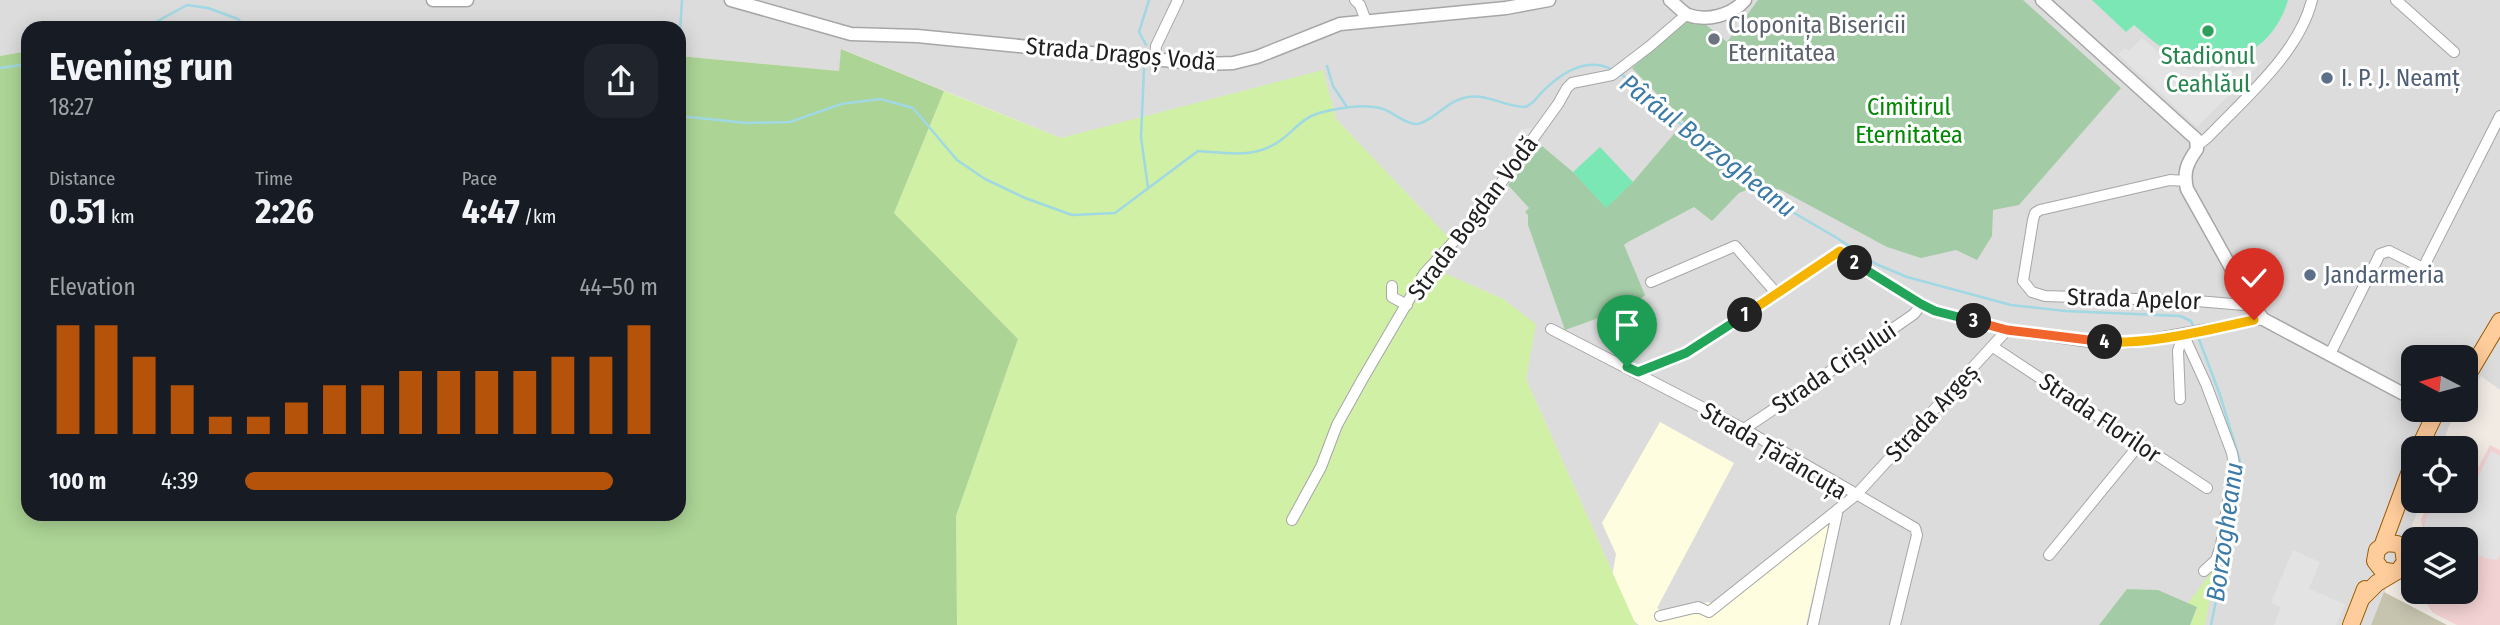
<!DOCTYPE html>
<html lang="en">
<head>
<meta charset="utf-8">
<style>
  body { margin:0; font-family:"Fira Sans Condensed",sans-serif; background:#20242c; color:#f1f3f6; height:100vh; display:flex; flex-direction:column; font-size:26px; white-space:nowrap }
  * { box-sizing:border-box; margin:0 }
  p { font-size:23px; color:#9ea1a6 }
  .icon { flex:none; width:38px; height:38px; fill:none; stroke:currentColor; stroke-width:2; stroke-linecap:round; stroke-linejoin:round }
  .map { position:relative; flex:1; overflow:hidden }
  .panel { position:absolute; left:21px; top:21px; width:665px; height:500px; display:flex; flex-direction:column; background:#171b24; border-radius:21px; box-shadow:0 4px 18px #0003 }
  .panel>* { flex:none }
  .needle { width:46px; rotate:276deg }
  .buttons { position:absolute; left:2401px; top:345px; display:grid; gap:14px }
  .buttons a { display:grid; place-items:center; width:77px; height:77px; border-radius:14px; background:#171b24; box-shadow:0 4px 18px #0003; font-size:35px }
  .pin { position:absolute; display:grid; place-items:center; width:60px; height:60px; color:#fff; margin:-72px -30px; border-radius:50% 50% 50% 0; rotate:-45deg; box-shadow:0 0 7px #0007 }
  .pin .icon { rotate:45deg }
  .km { position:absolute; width:35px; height:35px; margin:-18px; border-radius:50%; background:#222; color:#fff; font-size:19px; line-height:35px; text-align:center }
  .round { display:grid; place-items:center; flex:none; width:74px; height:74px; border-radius:21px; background:#20242c }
  .headline { display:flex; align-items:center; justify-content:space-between; height:119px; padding:0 28px }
  h1 { font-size:38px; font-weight:700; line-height:52px }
  .metrics { display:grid; grid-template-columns:repeat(3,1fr); gap:10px; height:119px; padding:7px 28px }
  .metrics div { display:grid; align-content:center }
  .metrics b { font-size:35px; font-weight:700 }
  .metrics small { font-size:19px; font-weight:400 }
  .metrics p { font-size:19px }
  .chart { height:196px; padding:14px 28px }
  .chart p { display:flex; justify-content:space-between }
  .chart svg { width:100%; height:126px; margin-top:7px; stroke:#b45309; stroke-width:6 }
  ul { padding:0 28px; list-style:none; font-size:23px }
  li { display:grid; grid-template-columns:112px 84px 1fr; align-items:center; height:52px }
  li i { height:18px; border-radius:9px; background:#b45309 }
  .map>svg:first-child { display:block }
  .residential { fill:#dddcdc }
  .commercial { fill:#f3d2d3 }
  .education { fill:#fffddf }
  .construction { fill:#c6c4ae }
  .grass { fill:#cff0a5 }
  .forest { fill:#acd495 }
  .cemetery { fill:#a3cca6 }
  .pitch { fill:#7ae7b5 }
  .parking { fill:#e3e3e3 }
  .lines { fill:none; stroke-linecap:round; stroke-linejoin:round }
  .stream { stroke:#a0d8e3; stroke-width:2.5 }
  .minor-casing { stroke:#a6a6a6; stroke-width:12 }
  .tertiary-casing { stroke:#a6a6a6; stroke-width:15 }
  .primary-casing { stroke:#9a5b00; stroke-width:18 }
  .minor { stroke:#fff; stroke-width:10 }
  .tertiary { stroke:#fff; stroke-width:12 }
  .primary { stroke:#ffcc9b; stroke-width:16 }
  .split-1-casing { stroke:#fff; stroke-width:14 }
  .split-2-casing { stroke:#fff; stroke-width:14 }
  .split-3-casing { stroke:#fff; stroke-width:14 }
  .split-4-casing { stroke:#fff; stroke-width:14 }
  .split-5-casing { stroke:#fff; stroke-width:14 }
  .split-1 { stroke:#22a559; stroke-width:9 }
  .split-2 { stroke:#f5b400; stroke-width:9 }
  .split-3 { stroke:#22a559; stroke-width:9 }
  .split-4 { stroke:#f0652b; stroke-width:9 }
  .split-5 { stroke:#f5b400; stroke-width:9 }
  .leisure-dot { fill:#2e9e5b; stroke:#fff; stroke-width:2.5 }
  .worship-dot { fill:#6b7280; stroke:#fff; stroke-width:2.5 }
  .service-dot { fill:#5c6f8a; stroke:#fff; stroke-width:2.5 }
  .labels { text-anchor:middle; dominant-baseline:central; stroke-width:6; stroke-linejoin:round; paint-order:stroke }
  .worship-label { font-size:24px; fill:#5b616d; stroke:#fff; text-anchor:start }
  .street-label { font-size:24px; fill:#1f1f1f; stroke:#fff }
  .leisure-label { font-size:24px; fill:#27864d; stroke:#fff }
  .service-label { font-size:24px; fill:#4e5e75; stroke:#fff; text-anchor:start }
  .park-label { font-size:24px; fill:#018902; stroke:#fff }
  .water-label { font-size:26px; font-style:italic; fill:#3c7aa8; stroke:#fff }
</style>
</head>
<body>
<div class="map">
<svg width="2500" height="625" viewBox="0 0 2500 625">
  <rect width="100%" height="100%" fill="#f1ebe4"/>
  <path class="residential" d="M0,0H2500V390L2481,376L2466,400V357H2413V410H2460L2449,426L2441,448H2413V500L2422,501L2371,625H1636L1526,379L1535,324L1503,299L1434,269L1454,244L1336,119L1323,71L1061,138L842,49L839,71L679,56V28H28V51L0,56Z"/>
  <path class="commercial" d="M2490,445L2500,450V625H2457L2433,613L2419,592H2466V539H2425L2421,520L2429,501L2466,500V492Z"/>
  <path class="education" d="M1660,422L1734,463L1657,608L1661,611L1709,602L1717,612L1826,524L1829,527L1806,625H1639L1616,607L1609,593L1616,554L1602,523Z"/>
  <path class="construction" d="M2384,592L2447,625H2371Z"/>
  <path class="grass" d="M1323,70L1336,119L1455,244L1435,269L1503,299L1536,324L1526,379L1636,625H957L956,516L1018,339L894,213L944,91L1061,138Z
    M2216,566L2205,625H2190L2197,608L2188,603Z"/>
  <path class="forest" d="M841,49L944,91L894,213L1018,339L956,516L957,625H0V56L28,51V514H679V56L839,71Z"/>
  <path class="cemetery" d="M1758,0H2023L2121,88L2019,205L1993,210L1992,236L1977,260L1956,250L1921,258L1887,247L1781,190L1759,185L1739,193L1712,221L1694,207L1628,242L1624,245L1645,295L1632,306L1565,330L1528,225V215L1525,212L1529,208L1508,185L1542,146L1573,172L1606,207L1633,182L1684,122L1632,68L1688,20L1699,19L1727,42Z
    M2127,589L2158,590L2197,607L2190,625H2099Z"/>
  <path class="pitch" d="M2092,0H2288C2272,55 2219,76 2168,51C2155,44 2145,34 2134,25L2126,32Z
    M1600,147L1633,182L1606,208L1573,172Z"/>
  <path class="parking" d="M2142,38L2167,60L2189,70L2231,73L2264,60L2197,127L2118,54L2125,48L2129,51Z
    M1532,128L1518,151L1512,146L1521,129Z
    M2491,451L2500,456V554L2497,560L2486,558L2466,551V539H2436L2427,532L2424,525L2433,501H2457L2464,504Z
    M2293,550L2320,562L2309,589L2345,604L2336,625H2274L2281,607L2271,602Z"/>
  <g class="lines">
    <path class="stream" d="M145,28L187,5L208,8L238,19L245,28
      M1146,45L1139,32L1149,0
      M679,48L682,0
      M1327,66L1333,86L1347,107
      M0,68L28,64
      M1144,69L1141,137L1148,188
      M1619,73L1635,84L1724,162L1777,203L1837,238L1876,264L1907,277L2011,305L2065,311L2180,316L2191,321L2194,328
      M679,116L747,123L790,122L841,104L880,99L913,108L957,160L985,179L1025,198L1072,215L1115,213L1198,151C1228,153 1256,159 1281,140C1295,130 1302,118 1319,113C1338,108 1364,103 1383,109C1393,112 1406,125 1417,124C1431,122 1444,105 1458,100C1482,89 1502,107 1525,107C1534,104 1536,98 1542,92C1561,73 1587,56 1613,70
      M2197,334L2220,395L2240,461L2233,518L2211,625"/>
    <g class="minor-casing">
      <path id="minor" d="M1355,0L1360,5L1366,21
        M2396,0L2454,52
        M1155,60L1156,46L1178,0
        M2198,145L2208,137C2245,98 2299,53 2312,0
        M2186,181L2170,180L2040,210L2035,213L2033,220L2023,281L2032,292L2045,296L2197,301L2244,305L2250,302
        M1651,282L1735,246L1777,294
        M1392,286V297L1407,305
        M1551,329L1744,429L1915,528L1917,535L1895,625
        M2183,334L2206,384L2232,453L2234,464L2221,545L2216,560L2204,571
        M1993,347L2207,488
        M2330,354L2380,254L2389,251L2423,268L2500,116
        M1638,372L1686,353L1840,251L1871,274L1935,311L2007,330L2089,342L2129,343L2263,319
        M2180,399L2178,351L2183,334
        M1744,429L1865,348L1914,314L1921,305
        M1292,520L1321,467L1337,425L1362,380L1424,274L1478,215L1558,104L1567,88L1572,83L1612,75L1650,46L1687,14
        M2049,555L2139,445
        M1660,616L1698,607L1709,612L1856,495L2007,330
        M1813,625L1838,509"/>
    </g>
    <g class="tertiary-casing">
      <path id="tertiary" d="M433,0H467
        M731,0L851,34L917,36L1204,64L1233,63L1257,57L1340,24L1506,8L1549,0
        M1670,0C1675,4 1682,12 1688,15C1707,22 1732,15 1745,0
        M2042,0L2196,139L2197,149C2187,163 2183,172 2187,189L2250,302L2263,319L2413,399"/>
    </g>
    <g class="primary-casing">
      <path id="primary" d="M2466,378L2500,321
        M2419,448L2437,410
        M2383,544L2413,463
        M2363,597L2377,583L2399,570L2405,562L2403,548L2397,544L2386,543L2377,550L2375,561L2382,570L2393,572
        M2351,625L2365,589"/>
    </g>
    <use href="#minor" class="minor"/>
    <use href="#tertiary" class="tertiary"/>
    <use href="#primary" class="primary"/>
  </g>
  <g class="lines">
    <g class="split-1-casing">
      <path id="split-1" d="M1627,367L1638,372L1686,353L1745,315"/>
    </g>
    <g class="split-2-casing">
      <path id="split-2" d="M1745,315L1840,251L1855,263"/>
    </g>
    <g class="split-3-casing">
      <path id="split-3" d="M1855,263L1921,304L1935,311L1974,321"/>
    </g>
    <g class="split-4-casing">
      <path id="split-4" d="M1974,321L2007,330L2105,342"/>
    </g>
    <g class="split-5-casing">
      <path id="split-5" d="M2105,342C2155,344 2206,330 2254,320"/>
    </g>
    <use href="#split-1" class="split-1"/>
    <use href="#split-2" class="split-2"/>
    <use href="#split-3" class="split-3"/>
    <use href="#split-4" class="split-4"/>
    <use href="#split-5" class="split-5"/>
  </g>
  <circle class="leisure-dot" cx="2208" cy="31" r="7"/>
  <circle class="worship-dot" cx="1714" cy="39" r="7"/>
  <g class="service-dot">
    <circle cx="2327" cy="78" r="7"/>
    <circle cx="2310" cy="275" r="7"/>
  </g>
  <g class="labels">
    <g class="worship-label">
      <text x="1728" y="25">Cloponița Bisericii<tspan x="1728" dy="28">Eternitatea</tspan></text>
    </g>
    <g class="street-label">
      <text transform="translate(1121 54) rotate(5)">Strada Dragoș Vodă</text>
      <text transform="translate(1473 218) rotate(-53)">Strada Bogdan Vodă</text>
      <text transform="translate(2134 299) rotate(2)">Strada Apelor</text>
      <text transform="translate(1834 368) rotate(-34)">Strada Crișului</text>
      <text transform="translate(1932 413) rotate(-47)">Strada Argeș</text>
      <text transform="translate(2100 418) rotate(34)">Strada Florilor</text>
      <text transform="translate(1774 451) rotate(31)">Strada Țărăncuța</text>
    </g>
    <g class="leisure-label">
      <text x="2208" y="56">Stadionul<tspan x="2208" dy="28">Ceahlăul</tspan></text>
    </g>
    <g class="service-label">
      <text x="2341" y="78">I. P. J. Neamț</text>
      <text x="2324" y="275">Jandarmeria</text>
    </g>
    <g class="park-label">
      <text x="1909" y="107">Cimitirul<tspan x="1909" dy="28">Eternitatea</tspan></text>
    </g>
    <g class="water-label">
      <text transform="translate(1708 146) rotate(38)">Pârâul Borzogheanu</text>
      <text transform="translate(2225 532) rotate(-82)">Borzogheanu</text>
    </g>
  </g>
</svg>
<div class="buttons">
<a><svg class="needle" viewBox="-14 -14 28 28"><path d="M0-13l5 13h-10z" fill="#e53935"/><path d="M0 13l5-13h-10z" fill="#9ea1a6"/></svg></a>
<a><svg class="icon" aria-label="locate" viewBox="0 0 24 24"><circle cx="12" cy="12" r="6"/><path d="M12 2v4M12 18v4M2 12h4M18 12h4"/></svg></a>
<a><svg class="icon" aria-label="layers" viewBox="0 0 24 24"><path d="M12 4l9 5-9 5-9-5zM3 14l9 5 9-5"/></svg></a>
</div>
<div class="pin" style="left:1627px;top:367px;background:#1e9e55"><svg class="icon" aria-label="arrive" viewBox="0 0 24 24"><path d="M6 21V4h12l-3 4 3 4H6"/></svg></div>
<div class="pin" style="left:2254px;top:320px;background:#d93025"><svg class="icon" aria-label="check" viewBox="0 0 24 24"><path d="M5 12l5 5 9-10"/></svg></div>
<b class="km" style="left:1745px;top:315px">1</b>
<b class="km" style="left:1855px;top:263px">2</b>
<b class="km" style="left:1974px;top:321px">3</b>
<b class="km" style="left:2105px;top:342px">4</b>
<section class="panel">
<div class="headline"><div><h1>Evening run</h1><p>18:27</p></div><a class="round"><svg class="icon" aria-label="share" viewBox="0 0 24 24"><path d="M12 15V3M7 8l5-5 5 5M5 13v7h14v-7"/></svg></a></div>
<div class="metrics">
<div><p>Distance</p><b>0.51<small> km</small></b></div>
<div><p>Time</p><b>2:26</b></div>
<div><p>Pace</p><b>4:47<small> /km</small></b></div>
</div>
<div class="chart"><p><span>Elevation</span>44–50 m</p>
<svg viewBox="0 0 160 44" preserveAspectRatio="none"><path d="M5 44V6M15 44V6M25 44V17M35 44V27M45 44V38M55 44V38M65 44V33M75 44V27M85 44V27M95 44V22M105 44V22M115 44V22M125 44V22M135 44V17M145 44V17M155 44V6"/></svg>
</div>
<ul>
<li><b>100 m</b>4:39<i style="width:89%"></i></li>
</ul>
</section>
</div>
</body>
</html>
